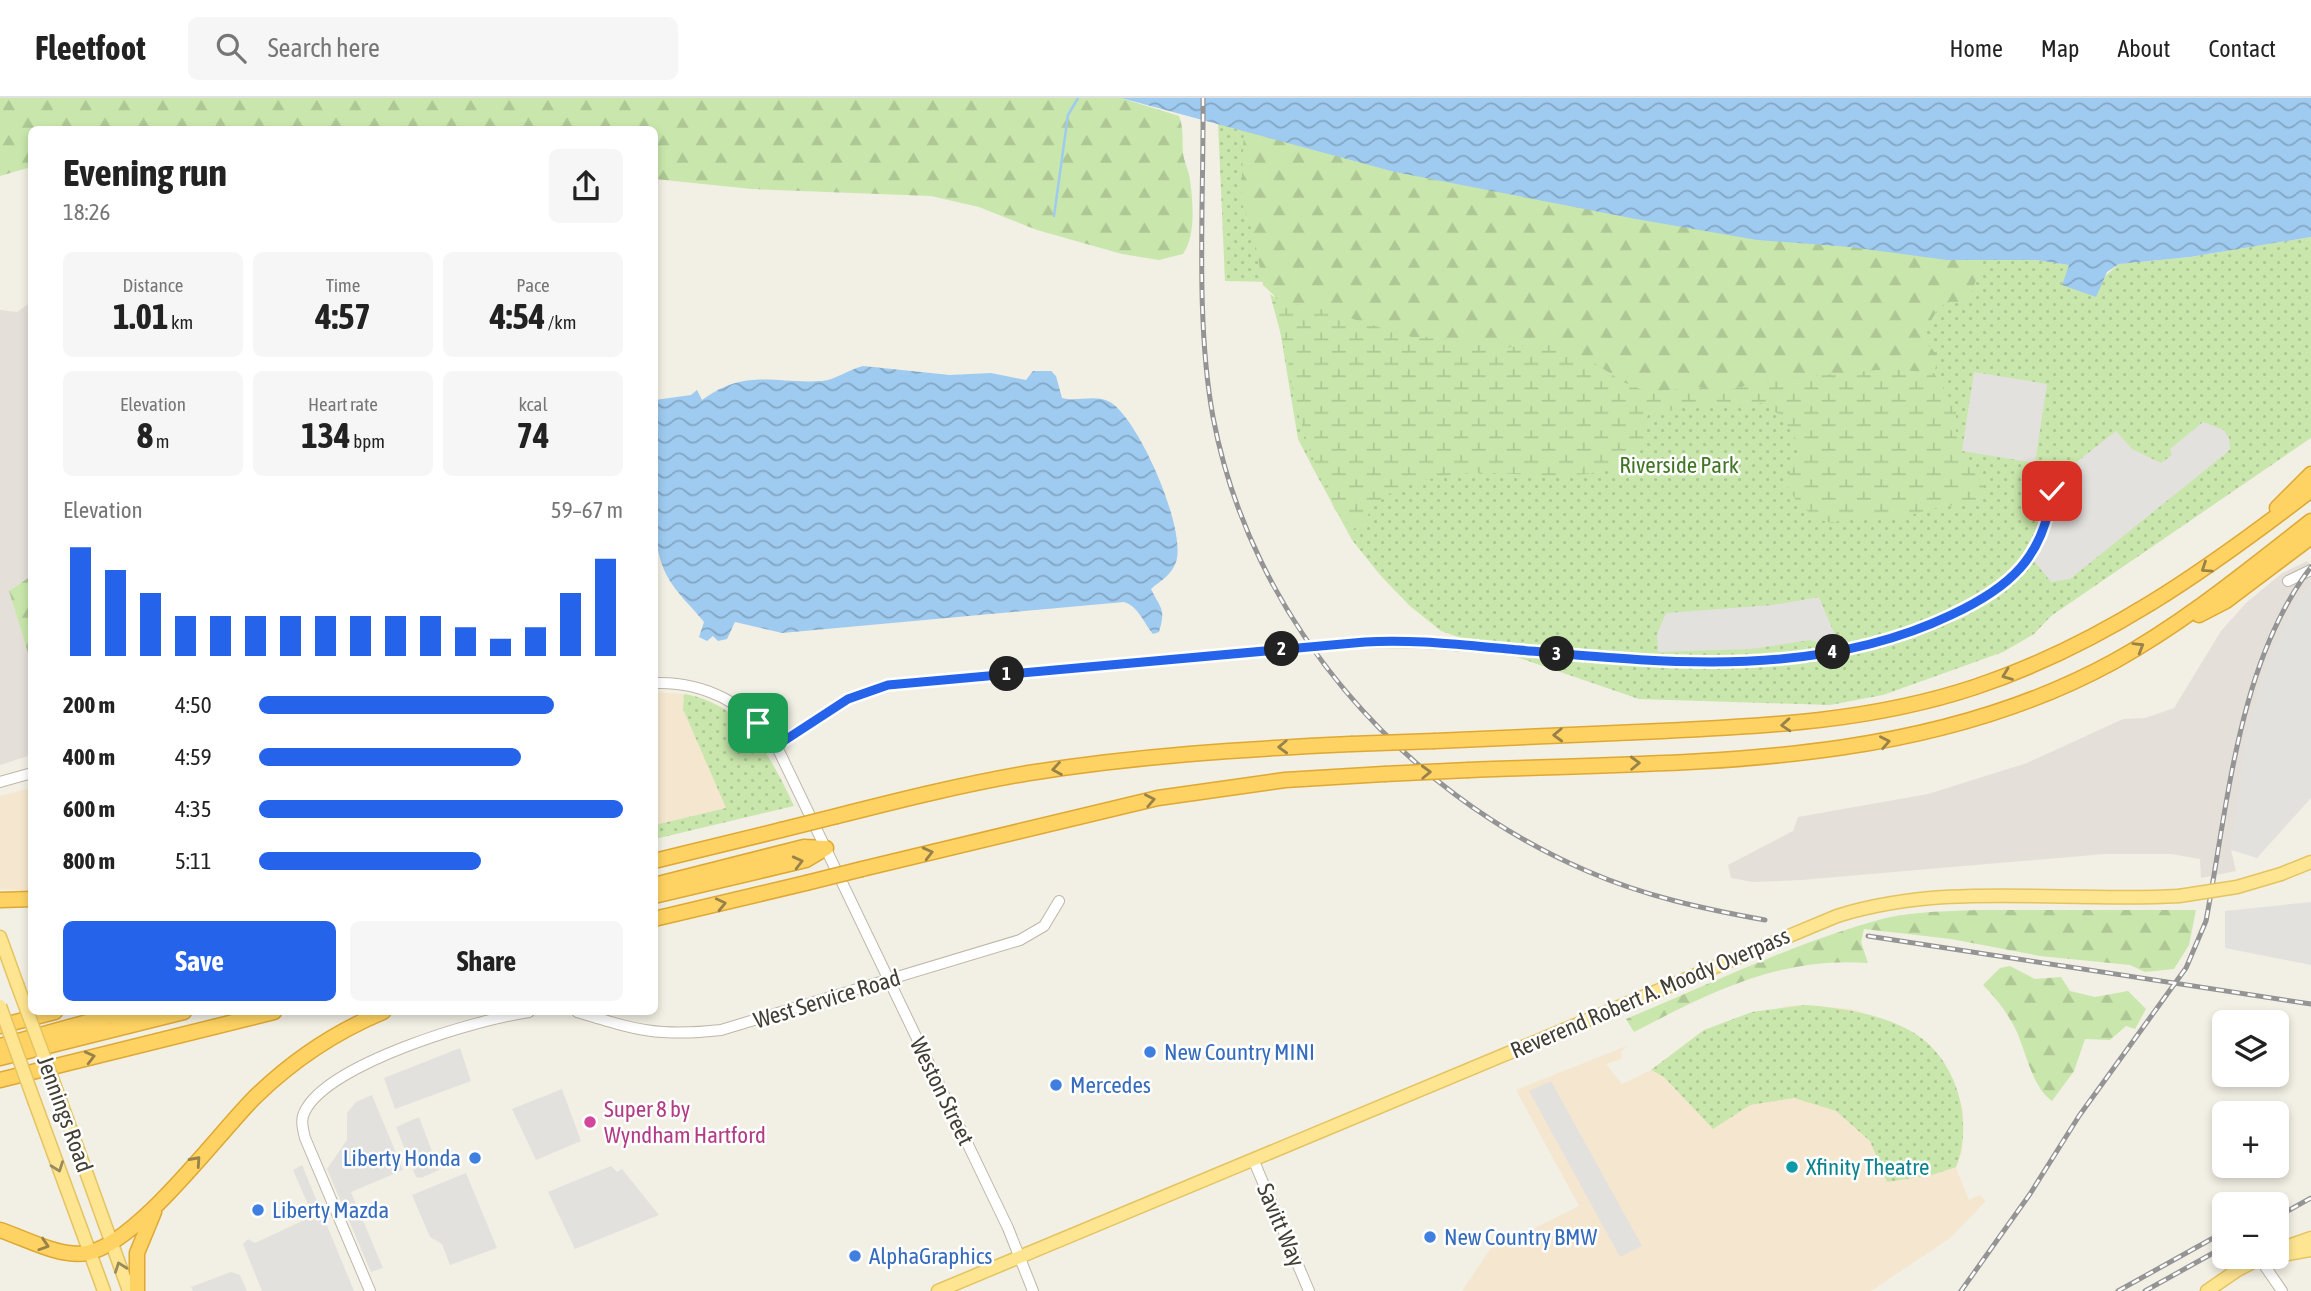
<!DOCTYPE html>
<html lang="en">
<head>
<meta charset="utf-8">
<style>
  body { margin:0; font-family:"Asap Condensed",sans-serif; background:#f6f6f6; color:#222; height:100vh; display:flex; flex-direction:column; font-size:26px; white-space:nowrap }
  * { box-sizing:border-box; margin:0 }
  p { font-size:23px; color:#767676 }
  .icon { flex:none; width:38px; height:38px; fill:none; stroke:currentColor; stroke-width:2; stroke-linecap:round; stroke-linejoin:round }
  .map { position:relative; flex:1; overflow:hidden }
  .drawer { position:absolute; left:28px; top:28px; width:630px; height:889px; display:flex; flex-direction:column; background:#fff; border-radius:10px; box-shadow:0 4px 10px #0003 }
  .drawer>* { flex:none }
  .buttons { position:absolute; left:2212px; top:912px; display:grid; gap:14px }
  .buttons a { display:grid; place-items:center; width:77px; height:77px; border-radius:10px; background:#fff; box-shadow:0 4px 10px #0003; font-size:35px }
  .pin { position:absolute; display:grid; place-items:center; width:60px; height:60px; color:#fff; margin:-30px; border-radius:14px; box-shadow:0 4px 10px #0006 }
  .km { position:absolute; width:35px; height:35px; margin:-18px; border-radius:50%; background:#222; color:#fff; font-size:19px; line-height:35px; text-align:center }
  .round { display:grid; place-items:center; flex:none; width:74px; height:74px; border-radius:10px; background:#f6f6f6 }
  .overview { display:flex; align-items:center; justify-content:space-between; height:119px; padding:0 35px }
  h1 { font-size:38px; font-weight:700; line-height:52px }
  .stats { display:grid; grid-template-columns:repeat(3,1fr); gap:10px; height:119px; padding:7px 35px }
  .stats div { display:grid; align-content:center; border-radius:10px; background:#f6f6f6; text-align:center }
  .stats b { font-size:35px; font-weight:700 }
  .stats small { font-size:19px; font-weight:400 }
  .stats p { font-size:19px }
  .chart { height:196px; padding:14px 35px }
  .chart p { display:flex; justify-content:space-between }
  .chart svg { width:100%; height:126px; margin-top:7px; stroke:#2563eb; stroke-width:6 }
  .primary-button { display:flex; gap:14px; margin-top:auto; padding:14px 35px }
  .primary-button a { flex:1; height:80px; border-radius:10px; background:#2563eb; color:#fff; font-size:28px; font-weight:700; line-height:80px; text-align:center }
  .primary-button a+a { background:#f6f6f6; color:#222 }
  ul { padding:0 35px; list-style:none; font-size:23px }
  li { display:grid; grid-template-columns:112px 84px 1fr; align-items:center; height:52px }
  li i { height:18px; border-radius:9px; background:#2563eb }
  header { display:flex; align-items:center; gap:42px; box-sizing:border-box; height:98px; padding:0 35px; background:#fff; border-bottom:2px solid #e0e0e0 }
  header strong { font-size:33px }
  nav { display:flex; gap:38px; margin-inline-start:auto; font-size:24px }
  .search { width:490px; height:63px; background:#f6f6f6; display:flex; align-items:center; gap:18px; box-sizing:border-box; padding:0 24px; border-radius:10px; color:#767676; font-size:26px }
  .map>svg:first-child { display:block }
  .commercial { fill:#f5e7cf }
  .industrial { fill:#e4e0d9 }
  .grass { fill:url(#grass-dots) }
  .forest { fill:url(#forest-firs) }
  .wetland { fill:url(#wetland-marsh) }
  .parking { fill:#e3e1dd }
  .water { fill:url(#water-waves) }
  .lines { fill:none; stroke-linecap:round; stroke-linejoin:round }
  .stream { stroke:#9fcbf0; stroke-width:2.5 }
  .minor-casing { stroke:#beb7a7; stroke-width:12 }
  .major-casing { stroke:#e4c461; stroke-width:15 }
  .highway-casing { stroke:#dea833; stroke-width:17 }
  .minor { stroke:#fff; stroke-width:10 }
  .major { stroke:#fee591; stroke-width:12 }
  .highway { stroke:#fed363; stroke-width:14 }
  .rail-casing { stroke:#949494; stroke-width:5 }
  .rail { stroke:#fff; stroke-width:2.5; stroke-dasharray:8; stroke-linecap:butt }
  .minor-bridge-casing { stroke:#beb7a7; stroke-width:12; stroke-linecap:butt }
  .major-bridge-casing { stroke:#e4c461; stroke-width:15; stroke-linecap:butt }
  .highway-bridge-casing { stroke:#dea833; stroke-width:17; stroke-linecap:butt }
  .minor-bridge { stroke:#fff; stroke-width:10 }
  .major-bridge { stroke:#fee591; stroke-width:12 }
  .highway-bridge { stroke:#fed363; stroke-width:14 }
  .oneway { stroke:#988249 }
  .oneway2 { stroke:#988a5e }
  .route-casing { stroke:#fff; stroke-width:14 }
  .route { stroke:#2563eb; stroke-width:9 }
  .shop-dot { fill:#3f7fe0; stroke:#fff; stroke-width:2.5 }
  .hotel-dot { fill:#d1479c; stroke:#fff; stroke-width:2.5 }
  .culture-dot { fill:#0f9aa8; stroke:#fff; stroke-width:2.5 }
  .labels { text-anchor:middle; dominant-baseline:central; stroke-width:5; stroke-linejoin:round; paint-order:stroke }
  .park-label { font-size:23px; fill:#417627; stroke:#fff }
  .street-label { font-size:23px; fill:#443f34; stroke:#fff }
  .shop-label { font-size:23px; fill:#366cbe; stroke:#fff; text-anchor:start }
  .hotel-label { font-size:23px; fill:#b23c85; stroke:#fff; text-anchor:start }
  .culture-label { font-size:23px; fill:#0d838f; stroke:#fff; text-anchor:start }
</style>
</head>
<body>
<header>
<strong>Fleetfoot</strong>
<div class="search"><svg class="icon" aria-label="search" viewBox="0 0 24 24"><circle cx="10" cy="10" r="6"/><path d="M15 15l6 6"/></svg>Search here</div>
<nav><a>Home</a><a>Map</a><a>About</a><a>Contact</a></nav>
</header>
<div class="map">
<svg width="2311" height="1193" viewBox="0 0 2311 1193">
  <defs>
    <pattern id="grass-dots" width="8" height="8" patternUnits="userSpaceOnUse" patternTransform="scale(1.75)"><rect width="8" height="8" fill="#c9e7ac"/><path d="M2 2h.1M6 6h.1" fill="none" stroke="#aec795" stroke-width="1.8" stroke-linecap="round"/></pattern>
    <pattern id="forest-firs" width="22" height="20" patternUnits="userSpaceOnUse" patternTransform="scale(1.75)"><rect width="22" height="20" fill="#c9e7ac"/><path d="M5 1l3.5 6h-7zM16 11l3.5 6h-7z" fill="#aec795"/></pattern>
    <pattern id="wetland-marsh" width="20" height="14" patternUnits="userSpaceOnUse" patternTransform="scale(1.75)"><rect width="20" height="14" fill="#c9e7ac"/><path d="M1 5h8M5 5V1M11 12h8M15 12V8" fill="none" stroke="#aec795"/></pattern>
    <pattern id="water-waves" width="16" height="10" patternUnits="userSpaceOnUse" patternTransform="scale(1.75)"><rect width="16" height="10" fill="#9fcbf0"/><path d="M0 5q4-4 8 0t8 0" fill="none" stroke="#83a6c3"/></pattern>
  </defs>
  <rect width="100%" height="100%" fill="#f2efe4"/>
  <path class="commercial" d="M654,594L684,596L683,611L726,710L655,727Z
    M31,690V793L0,791V698Z
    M1805,907L1852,911L1910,933L1930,949L1955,985L1963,1013L1962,1054L1956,1070L1969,1102L1979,1097L1986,1103L1949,1141L1871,1193H1462L1501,1135L1507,1144L1579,1108L1516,992L1629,947L1621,954L1622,961L1606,966L1622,986L1651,972L1704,932L1786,908Z"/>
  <path class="industrial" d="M31,204V478L9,493L31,565V657L0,667V212L17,214Z
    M2307,463L2311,467V488L2298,500L2231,752L2236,773L2201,780L2200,761L2171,756H2105L1801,782L1753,784L1731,780L1728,767L1793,733L1798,719L1928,696L2027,665L2123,621L2145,620L2174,610L2221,533L2246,505L2281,476Z"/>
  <path class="grass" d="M1218,24L1303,50L1947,162H2036L2070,167L2062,187L2104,179L2119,166L2190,159L2311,139V340L2051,518L2034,536L2003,554L1883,597L1830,607L1639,601L1441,533L1410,508L1381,478L1352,442L1314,372L1298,341L1272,184L1225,183Z
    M684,596C744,606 770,657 794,708L655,741V727L726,710L683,611Z
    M1805,907C1841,910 1877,915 1909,932C1956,957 1975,1022 1956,1069L1932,1077L1887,1084L1870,1043L1836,1013L1794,1000L1750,1007L1713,1031L1664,979L1651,972L1704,932L1752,914Z"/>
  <path class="forest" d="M0,0H1121L1179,18C1184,31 1182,42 1183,55C1184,64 1189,73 1190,82C1193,105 1196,137 1183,156L1159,162L1122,156L1037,132L979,109L931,98L752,91L655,81L654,32H32L31,69L0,78Z
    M1244,30L1983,156C1982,165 1973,196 1966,202C1961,205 1955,203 1950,204C1936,206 1926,232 1925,244C1937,254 1939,260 1934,275L1891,271L1769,282L1721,294L1698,289L1648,294L1625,285L1583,258L1535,246L1497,251L1437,239H1411L1317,210L1280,203L1263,187L1254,138L1241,103Z
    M31,478V565L9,493Z
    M1982,812H2196L2189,847L2174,871L2145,874L2130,867L2040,858L1951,841L1864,831L1861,844L1868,865C1781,858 1709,895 1634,934L1626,921C1711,886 1797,843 1886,820C1917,813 1951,813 1982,812Z
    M2010,868L2035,881L2061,879L2070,893L2095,899L2128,893L2146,911L2135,931L2126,928L2110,942L2085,941L2074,973L2052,1003C2033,991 2026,954 2016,932C2007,914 1996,900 1983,887L2000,870Z"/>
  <path class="wetland" d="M1270,196L1280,203L1317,210L1411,239H1437L1497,251L1535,246L1560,249L1583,258L1625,285L1648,294L1698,289L1721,294L1769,282L1891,271L1934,275L1956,311V336L1963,359L1984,388L1981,400L1971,406L1944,408L1907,418H1856L1832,425L1820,422L1799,407L1785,385L1802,352L1783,319L1761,305L1736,309L1684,306L1674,312L1649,316L1643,326L1642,351C1605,392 1522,373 1473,375C1455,375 1433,380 1415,384C1402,388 1383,398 1374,408C1367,417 1365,427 1353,431L1335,412L1310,353L1294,302L1288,263Z"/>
  <path class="parking" d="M1974,274L2047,286L2035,365L1962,353Z
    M2203,324L2224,332L2229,340L2230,351L2225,356L2070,481L2051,484L2034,463L2046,438L2060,388L2069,381L2064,374L2116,333L2132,351L2161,365L2172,357L2170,351Z
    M2311,488V700L2257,760L2231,752L2246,642L2266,568L2298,499Z
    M1819,499L1835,537L1848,543L1822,546L1810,542L1752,551L1658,554L1657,536L1666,515L1773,507Z
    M2311,804V867L2225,850V813Z
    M460,950L471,983L395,1011L384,980Z
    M1551,983L1642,1148L1620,1159L1529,993Z
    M562,991L581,1043L536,1062L512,1011Z
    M372,997L403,1072L351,1094L383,1170L371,1174L327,1071L347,1042V1015L356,1004Z
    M419,1019L439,1072L421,1080L416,1079L396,1029Z
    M302,1067L354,1193H262L243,1146L248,1141L255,1145L313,1118L293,1072Z
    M611,1068L617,1074L622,1071L659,1117L575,1151L548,1094Z
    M466,1075L497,1150L450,1167L442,1146L430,1139L412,1097Z
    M231,1174L240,1177L247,1193H193L191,1189Z"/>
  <path class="water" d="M1121,0H2311V139L2190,159L2119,166L2107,174L2096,199L2062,187L2069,167L2036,162H1947L1850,149L1757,142L1636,121L1395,74Z
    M863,268L950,277L991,275L1026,282L1033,273H1051L1056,278L1062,300C1077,304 1096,296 1110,304C1139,321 1187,432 1176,464C1171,478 1161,482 1151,491C1161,512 1166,510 1159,534L1153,536C1143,524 1139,509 1124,504L782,535L735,524L727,541L718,543L713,538L707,543L699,539L704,524C692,509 677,496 667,478C645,437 654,351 655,302L691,297L697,292L702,302C747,270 773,286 822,283C835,282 850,271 863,268Z"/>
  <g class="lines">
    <path class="stream" d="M1054,118L1068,17L1078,0"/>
    <g class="minor-casing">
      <path id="minor" d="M2288,483L2311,472
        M1341,546C1398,541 1453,547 1510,552C1654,564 1811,583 1947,520C2016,487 2046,456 2053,377
        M654,585C704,583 748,606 776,647L1008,1130L1033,1193
        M776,647L848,601L888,587L1288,551
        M0,684L32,675
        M577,914C636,932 658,939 721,932L1020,842L1044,828L1059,803
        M1253,1061L1309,1193
        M2260,1161L2282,1193
        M370,1193L305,1040C303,1031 300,1022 305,1013C329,965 478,921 529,914"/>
    </g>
    <g class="major-casing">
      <path id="major" d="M2281,776L2311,764
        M0,839L17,886
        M59,999L129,1193
        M35,1005L104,1193
        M2277,1152L2311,1140
        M2260,1161L2311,1152
        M938,1193L1837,818C1949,783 2064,805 2179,798
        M2207,1193L2236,1173L2264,1158"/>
    </g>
    <g class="highway-casing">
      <path id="highway" d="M2277,410L2311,376
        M2199,517L2226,503L2311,439
        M1435,643C1511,639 1587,636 1662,633C1769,628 1873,623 1975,589C2101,547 2207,472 2311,392
        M1469,672C1687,663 1915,672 2113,564C2184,525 2247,473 2311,423
        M837,718C900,702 964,686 1029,675C1136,658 1243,651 1351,646
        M654,763L781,732
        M862,771L1158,700L1285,682L1384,676
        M654,787L804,749L826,750
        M654,798L806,762L826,750
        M0,802L32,801
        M654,821L806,785
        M116,919L142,914
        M0,928L55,914
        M0,948L124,914
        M0,960L184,914
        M0,982L274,914
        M0,1132C25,1140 60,1160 87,1155C138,1145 217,1037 255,999C292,963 335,934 383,914
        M137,1193V1155L154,1114"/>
    </g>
    <use href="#minor" class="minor"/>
    <use href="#major" class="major"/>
    <use href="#highway" class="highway"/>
    <g class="rail-casing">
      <path id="rail" d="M1203,0C1204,101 1195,221 1213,319C1251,521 1401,693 1587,773C1644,798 1704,811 1765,822
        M1868,838L2311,906
        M2277,1119L2311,1100
        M1961,1193L2030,1096L2079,1018L2186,870L2206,823C2228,706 2238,565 2311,469
        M2118,1193L2224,1134
        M2145,1193L2224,1149"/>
    </g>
    <use href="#rail" class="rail"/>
    <g class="minor-bridge-casing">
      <path id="minor-bridge" d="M1288,551L1341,546"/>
    </g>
    <g class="major-bridge-casing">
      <path id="major-bridge" d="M2179,798L2237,789L2281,776
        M17,886L59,999
        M0,908L35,1005"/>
    </g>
    <g class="highway-bridge-casing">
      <path id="highway-bridge" d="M1351,646L1435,643
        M1384,676L1469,672
        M781,732L837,718
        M806,785L862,771"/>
    </g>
    <use href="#minor-bridge" class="minor-bridge"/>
    <use href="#major-bridge" class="major-bridge"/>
    <use href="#highway-bridge" class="highway-bridge"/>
  </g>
  <defs><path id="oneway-chevron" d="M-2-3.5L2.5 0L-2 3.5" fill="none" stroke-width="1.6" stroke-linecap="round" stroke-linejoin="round" transform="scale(1.75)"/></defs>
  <g class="oneway">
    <use href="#oneway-chevron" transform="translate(2206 470) rotate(146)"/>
    <use href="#oneway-chevron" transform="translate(2139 549) rotate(-31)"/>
    <use href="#oneway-chevron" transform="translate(2007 577) rotate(159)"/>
    <use href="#oneway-chevron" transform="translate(1786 627) rotate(176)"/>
    <use href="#oneway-chevron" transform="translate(1558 637) rotate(178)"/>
    <use href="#oneway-chevron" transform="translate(1885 644) rotate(-11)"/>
    <use href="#oneway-chevron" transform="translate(1283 649) rotate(178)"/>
    <use href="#oneway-chevron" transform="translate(1635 665) rotate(-2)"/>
    <use href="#oneway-chevron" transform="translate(1057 671) rotate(171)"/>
    <use href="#oneway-chevron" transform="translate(1426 674) rotate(-2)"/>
    <use href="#oneway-chevron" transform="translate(1150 702) rotate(-11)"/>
    <use href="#oneway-chevron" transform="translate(928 755) rotate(-14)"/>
    <use href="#oneway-chevron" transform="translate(798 764) rotate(-14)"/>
    <use href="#oneway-chevron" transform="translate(721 806) rotate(-13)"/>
    <use href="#oneway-chevron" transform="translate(90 959) rotate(-14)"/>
    <use href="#oneway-chevron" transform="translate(196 1063) rotate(-48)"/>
    <use href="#oneway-chevron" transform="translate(44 1147) rotate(18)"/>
  </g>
  <g class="oneway2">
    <use href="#oneway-chevron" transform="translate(58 1069) rotate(70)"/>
    <use href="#oneway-chevron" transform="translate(120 1169) rotate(-110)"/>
  </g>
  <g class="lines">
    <g class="route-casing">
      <path id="route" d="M758,625L776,648L848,601L888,587L1365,544C1413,541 1461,547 1508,551C1656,564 1813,583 1951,517C2009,490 2044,460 2052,393"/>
    </g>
    <use href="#route" class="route"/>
  </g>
  <g class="shop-dot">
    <circle cx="1150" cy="954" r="7"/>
    <circle cx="1056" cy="987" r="7"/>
    <circle cx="475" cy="1060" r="7"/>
    <circle cx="258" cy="1112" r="7"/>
    <circle cx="1430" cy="1139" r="7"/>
    <circle cx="855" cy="1158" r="7"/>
  </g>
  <circle class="hotel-dot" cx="590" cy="1024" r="7"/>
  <circle class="culture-dot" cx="1792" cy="1069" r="7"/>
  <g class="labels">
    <g class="park-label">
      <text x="1679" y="367">Riverside Park</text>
    </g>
    <g class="street-label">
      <text transform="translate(1650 895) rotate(-23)">Reverend Robert A. Moody Overpass</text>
      <text transform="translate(827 901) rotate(-17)">West Service Road</text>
      <text transform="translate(942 993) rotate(64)">Weston Street</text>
      <text transform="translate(65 1016) rotate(70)">Jennings Road</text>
      <text transform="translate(1281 1127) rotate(67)">Savitt Way</text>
    </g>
    <g class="shop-label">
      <text x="1164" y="954">New Country MINI</text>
      <text x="1070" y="987">Mercedes</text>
      <text x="461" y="1060" text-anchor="end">Liberty Honda</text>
      <text x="272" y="1112">Liberty Mazda</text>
      <text x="1444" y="1139">New Country BMW</text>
      <text x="869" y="1158">AlphaGraphics</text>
    </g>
    <g class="hotel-label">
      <text x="604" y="1011">Super 8 by<tspan x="604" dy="26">Wyndham Hartford</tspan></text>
    </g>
    <g class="culture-label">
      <text x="1806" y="1069">Xfinity Theatre</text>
    </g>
  </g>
</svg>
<div class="buttons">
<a><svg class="icon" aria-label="layers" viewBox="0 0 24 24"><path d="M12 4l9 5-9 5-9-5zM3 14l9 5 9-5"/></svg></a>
<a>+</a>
<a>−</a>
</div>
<div class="pin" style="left:758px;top:625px;background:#1e9e55"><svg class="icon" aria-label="arrive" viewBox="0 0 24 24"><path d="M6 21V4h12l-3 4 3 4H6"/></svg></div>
<div class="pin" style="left:2052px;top:393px;background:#d93025"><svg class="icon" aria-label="check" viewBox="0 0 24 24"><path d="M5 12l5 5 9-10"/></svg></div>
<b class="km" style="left:1007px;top:576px">1</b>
<b class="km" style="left:1282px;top:551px">2</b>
<b class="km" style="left:1557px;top:556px">3</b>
<b class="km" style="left:1833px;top:554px">4</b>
<section class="drawer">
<div class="overview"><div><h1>Evening run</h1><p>18:26</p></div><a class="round"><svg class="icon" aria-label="share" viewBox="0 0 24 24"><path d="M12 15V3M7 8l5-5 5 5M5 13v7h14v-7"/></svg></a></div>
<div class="stats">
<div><p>Distance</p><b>1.01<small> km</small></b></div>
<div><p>Time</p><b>4:57</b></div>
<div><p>Pace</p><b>4:54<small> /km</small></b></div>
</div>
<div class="stats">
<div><p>Elevation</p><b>8<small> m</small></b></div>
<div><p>Heart rate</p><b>134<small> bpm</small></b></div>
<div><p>kcal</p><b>74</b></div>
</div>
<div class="chart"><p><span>Elevation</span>59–67 m</p>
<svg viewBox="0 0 160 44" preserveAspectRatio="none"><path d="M5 44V6M15 44V14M25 44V22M35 44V30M45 44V30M55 44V30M65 44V30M75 44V30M85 44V30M95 44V30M105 44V30M115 44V34M125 44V38M135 44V34M145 44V22M155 44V10"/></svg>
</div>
<ul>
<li><b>200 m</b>4:50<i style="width:81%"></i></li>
<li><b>400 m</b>4:59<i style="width:72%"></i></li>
<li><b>600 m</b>4:35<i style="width:100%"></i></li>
<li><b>800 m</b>5:11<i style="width:61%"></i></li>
</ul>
<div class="primary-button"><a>Save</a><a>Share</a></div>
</section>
</div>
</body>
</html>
